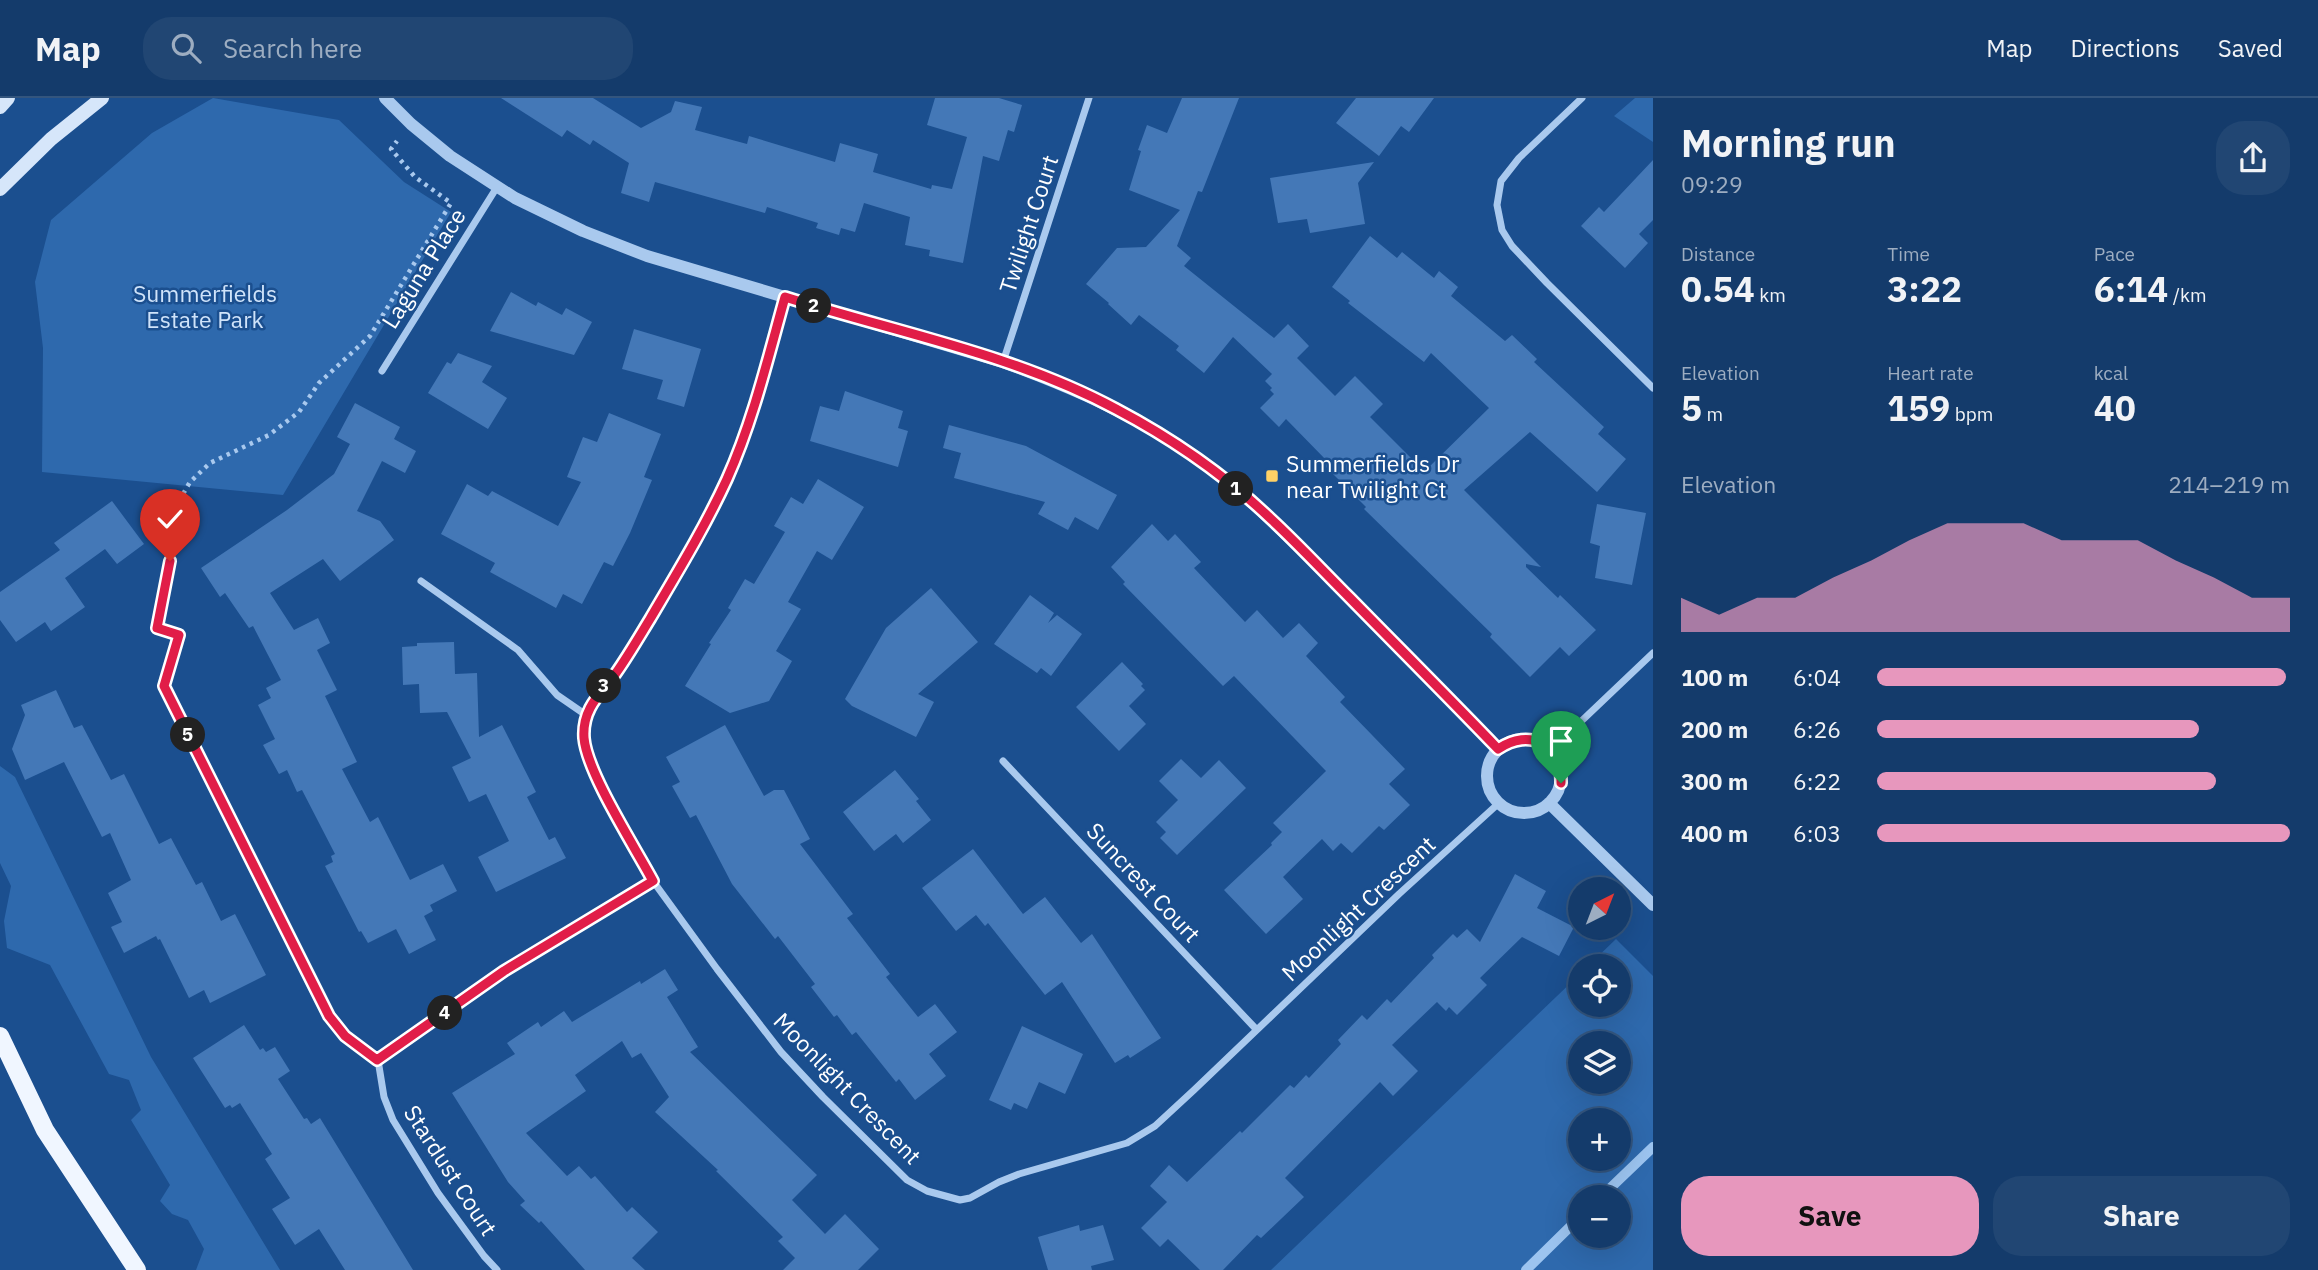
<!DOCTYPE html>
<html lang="en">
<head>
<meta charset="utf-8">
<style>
  body { margin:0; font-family:"IBM Plex Sans",sans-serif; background:#214673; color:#f1f3f6; height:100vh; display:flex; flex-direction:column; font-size:26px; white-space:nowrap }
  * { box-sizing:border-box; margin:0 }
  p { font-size:23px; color:#9dadc1 }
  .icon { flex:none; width:38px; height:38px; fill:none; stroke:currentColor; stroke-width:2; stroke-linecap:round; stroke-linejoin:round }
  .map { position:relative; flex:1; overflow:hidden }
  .drawer { display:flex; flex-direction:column; background:#143b6b; width:665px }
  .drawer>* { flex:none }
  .needle { width:46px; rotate:42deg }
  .tools { position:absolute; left:1568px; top:779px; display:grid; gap:14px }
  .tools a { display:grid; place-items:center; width:63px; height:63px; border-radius:50%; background:#143b6b; box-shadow:0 7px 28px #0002,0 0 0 2px #33557e; font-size:35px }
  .pin { position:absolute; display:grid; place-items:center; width:60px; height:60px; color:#fff; margin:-72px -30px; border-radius:50% 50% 50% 0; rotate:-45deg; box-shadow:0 0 7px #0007 }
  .pin .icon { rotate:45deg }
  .km { position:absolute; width:35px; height:35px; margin:-18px; border-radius:50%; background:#222; color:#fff; font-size:19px; line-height:35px; text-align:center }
  .round { display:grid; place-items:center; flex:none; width:74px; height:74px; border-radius:28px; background:#214673 }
  .head { display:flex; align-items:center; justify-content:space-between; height:119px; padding:0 28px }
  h1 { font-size:38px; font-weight:800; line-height:52px }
  .stats { display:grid; grid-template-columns:repeat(3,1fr); gap:10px; height:119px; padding:7px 28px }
  .stats div { display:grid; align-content:center }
  .stats b { font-size:35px; font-weight:800 }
  .stats small { font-size:19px; font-weight:400 }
  .stats p { font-size:19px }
  .chart { height:196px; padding:14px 28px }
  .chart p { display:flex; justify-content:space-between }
  .chart svg { width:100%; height:126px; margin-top:7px; fill:#e797bd; opacity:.7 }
  .cta { display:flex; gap:14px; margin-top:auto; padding:14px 28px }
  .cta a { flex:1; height:80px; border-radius:28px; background:#e797bd; color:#111; font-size:28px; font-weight:800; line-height:80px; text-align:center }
  .cta a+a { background:#214673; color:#f1f3f6 }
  ul { padding:0 28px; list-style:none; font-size:23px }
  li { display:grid; grid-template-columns:112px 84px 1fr; align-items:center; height:52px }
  li i { height:18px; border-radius:9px; background:#e797bd }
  header { display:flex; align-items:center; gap:42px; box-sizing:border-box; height:98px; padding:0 35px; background:#143b6b; border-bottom:2px solid #33557e }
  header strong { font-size:33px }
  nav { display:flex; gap:38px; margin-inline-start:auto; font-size:24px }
  .search { width:490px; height:63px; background:#214673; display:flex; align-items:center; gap:18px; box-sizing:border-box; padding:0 24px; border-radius:28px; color:#9dadc1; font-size:26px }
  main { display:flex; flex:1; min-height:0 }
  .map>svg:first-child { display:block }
  .green { fill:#2e69ad; fill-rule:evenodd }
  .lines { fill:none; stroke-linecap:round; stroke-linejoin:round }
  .stream { stroke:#9cc4f0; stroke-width:10 }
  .building { fill:#4478b7 }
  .path { stroke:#a9c9ee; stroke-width:4.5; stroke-dasharray:3.5 5; stroke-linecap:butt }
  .minor { stroke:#a9c9ee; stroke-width:7 }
  .tertiary { stroke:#a9c9ee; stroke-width:12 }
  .secondary { stroke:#d6e6fa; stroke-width:14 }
  .primary { stroke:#f0f6ff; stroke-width:18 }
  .route-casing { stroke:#fff; stroke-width:14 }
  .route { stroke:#e11d48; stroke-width:9 }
  .poi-dot { fill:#ffd166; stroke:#1b4f8f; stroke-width:2.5 }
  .labels { text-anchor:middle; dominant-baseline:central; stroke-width:5; stroke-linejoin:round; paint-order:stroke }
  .street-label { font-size:23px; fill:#fff; stroke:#1b4f8f }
  .park-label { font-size:23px; fill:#cfe3fa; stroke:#1b4f8f }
  .poi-label { font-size:23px; fill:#fff; stroke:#1b4f8f; text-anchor:start }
</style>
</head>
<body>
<header>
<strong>Map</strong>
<div class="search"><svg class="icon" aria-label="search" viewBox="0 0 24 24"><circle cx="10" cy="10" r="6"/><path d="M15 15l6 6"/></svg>Search here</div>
<nav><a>Map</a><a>Directions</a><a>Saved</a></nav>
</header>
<main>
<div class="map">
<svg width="1653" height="1172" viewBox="0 0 1653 1172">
  <rect width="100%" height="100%" fill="#1b4f8f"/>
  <path class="green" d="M213,0L339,22L404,84L451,114L283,397L42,374L43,250L35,184L51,122L152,35Z
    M1635,0H1653V44L1614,18Z
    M0,668L15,679L151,959L280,1172H196L204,1151L188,1122L172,1116L160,1103L170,1087L131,1022L141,1012L129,982L109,976L50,867L7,850L4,823L11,788L0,765Z
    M1616,841L1653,878V1172H1271L1580,876V906H1619V868H1588ZM1619,945V984H1580V945ZM1580,1022H1619V1060H1580ZM1580,1099H1619V1138H1580Z"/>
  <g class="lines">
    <path class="stream" d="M1601,1099L1653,1049
      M1526,1172L1580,1119"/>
  </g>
  <path class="building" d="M501,0H593L641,30L671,14L675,3L702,9L695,32L747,46L749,38L835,64L840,45L878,56L873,74L931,91L932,87L952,91L967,39L927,27L935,0H999L1022,7L1014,34L1008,32L999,63L983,58L963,165L929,158L930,152L905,147L910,119L864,105L855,134L841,130L839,137L816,130L818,125L767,109L765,115L655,84L649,104L621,95L629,65L593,42L590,47L567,32L562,39Z
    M1182,0H1239L1202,94L1198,93L1177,148L1191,160L1184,168L1274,240L1288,226L1309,248L1297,260L1335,298L1355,278L1383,306L1370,319L1413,362L1416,360L1427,371L1489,310L1431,255L1424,264L1348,205L1350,203L1332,189L1370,138L1397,160L1402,154L1434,180L1439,173L1458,189L1451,198L1505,243L1512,237L1537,261L1534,264L1604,329L1598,336L1626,361L1597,394L1530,334L1464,392L1541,469L1526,466V469L1558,500L1560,497L1596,532L1569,558L1560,549L1530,579L1490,539L1492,536L1364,411L1366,409L1325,368L1328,364L1286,321L1279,329L1260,310L1274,296L1270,292L1272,290L1265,283L1272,276L1233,239L1204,275L1176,252L1179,248L1139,217L1131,227L1108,206L1109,205L1086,186L1117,150L1146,149L1180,112L1129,92L1141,53L1138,52L1147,27L1167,35Z
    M1356,0H1434L1409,34L1401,28L1379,58L1336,25Z
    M1653,62V122L1639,136L1648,145L1625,170L1581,128L1599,109L1604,114Z
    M1374,64L1358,85L1365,126L1310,135L1307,121L1278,125L1270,80Z
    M511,194L536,208L538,204L562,217L566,210L592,224L574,257L490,233Z
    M634,231L701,251L684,309L657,301L663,282L622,271Z
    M458,255L492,268L482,284L507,300L488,331L428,295L447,264L451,266Z
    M845,293L903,313L898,330L908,333L898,369L810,343L820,308L839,313Z
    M355,305L400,329L394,341L416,353L405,375L382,363L357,413L380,423L394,442L340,483L323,461L270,495L294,532L318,520L330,545L317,552L337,592L325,598L357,664L342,671L370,724L378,719L410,782L443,766L457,793L430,807L433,813L424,818L436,842L409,856L396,831L368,845L361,833L359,834L325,768L333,764L331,758L335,756L302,692L297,694L287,672L279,676L263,647L275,641L258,607L271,600L266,590L281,582L253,528L249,530L225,495L220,499L201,470L287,412L334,376L350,346L337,339Z
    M609,315L661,336L644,379L652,382L630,435L613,468L604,464L582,506L563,496L556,510L490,474L495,465L441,436L467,386L488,398L492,393L558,428L581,384L567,379L583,339L597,344Z
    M949,327L1026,348L1117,397L1098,432L1075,419L1068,432L1038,416L1045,404L954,380L961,355L943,350Z
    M818,381L864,409L832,462L817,453L788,504L801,511L776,553L792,563L769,603L730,615L685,588L711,546L709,545L731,512L728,510L745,481L754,486L785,434L774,428L791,399L803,406Z
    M112,403L144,446L117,466L105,451L65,480L85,509L51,533L45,524L16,544L0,522V494L60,452L54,445Z
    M1597,406L1646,415L1632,487L1595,480L1600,448L1590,445Z
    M1152,426L1168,443L1175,436L1201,464L1194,470L1245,524L1257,512L1283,540L1299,525L1318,545L1306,558L1345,599L1340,604L1405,671L1389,686L1410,707L1384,732L1379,728L1352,755L1341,745L1333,753L1322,741L1283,779L1303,801L1266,836L1224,792L1272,747L1271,745L1282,734L1273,725L1326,673L1234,578L1223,588L1123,486L1125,484L1111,469Z
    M931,490L978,544L918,596L934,604L916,639L852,608L845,601L886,530Z
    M1030,497L1054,515L1048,525L1057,517L1082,536L1051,578L1041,570L1037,575L994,546Z
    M454,544L455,576L477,575L479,639L502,627L536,694L527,699L549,742L555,739L566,760L496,794L478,759L509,743L486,696L469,704L452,669L471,660L447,614L420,615L419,586L403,587L402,549L417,548V545Z
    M1122,564L1143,586L1141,588L1145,592L1129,608L1146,626L1119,653L1076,609Z
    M56,592L74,630L82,627L111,682L124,676L159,746L171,740L196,787L202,784L221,823L235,816L266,877L210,905L204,892L189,900L160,841L158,842L156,838L124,855L111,829L122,824L108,795L131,782L110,735L102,739L64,664L25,682L12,651L25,617L21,607Z
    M725,627L764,698L774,692H784L810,741L800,746L853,816L847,820L890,876L886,879L918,919L935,906L957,934L929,956L946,978L915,1002L899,981L896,984L856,934L852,937L837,917L834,919L811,889L815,886L778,838L775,841L732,786L696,717L690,720L672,688L680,684L666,659Z
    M1181,661L1201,680L1219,662L1246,690L1177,757L1160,740L1166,734L1156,724L1178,702L1159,683Z
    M895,672L919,701L916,703L931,722L903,745L896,736L874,753L843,714Z
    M973,751L1023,816L1045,799L1081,845L1092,836L1161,940L1130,960L1128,957L1115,965L1062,884L1045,897L988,825L985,828L976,817L956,833L922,790Z
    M1515,776L1546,793L1537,810L1574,829L1559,858L1522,839L1480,880L1487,887L1457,917L1449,909L1446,913L1437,904L1392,947L1418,973L1393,998L1380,984L1285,1080L1304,1099L1261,1140L1257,1137L1223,1172H1200L1168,1141L1160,1149L1141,1130L1167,1104L1150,1088L1169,1067L1187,1084L1240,1033L1242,1035L1290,987L1294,990L1306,977L1309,980L1341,946L1338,942L1362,917L1367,922L1387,901L1391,905L1434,860L1432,857L1453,836L1457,840L1467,831L1480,844Z
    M665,871L678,892L667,899L698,949L690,954L817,1077L792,1102L825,1136L845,1116L879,1151L858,1172H783L795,1160L778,1143L783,1139L716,1073L718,1072L655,1014L669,999L641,955L632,960L622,943L575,977L586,993L526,1035L567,1078L579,1068L591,1081L595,1078L627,1114L632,1109L658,1134L632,1160L645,1172H585L541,1123L539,1125L520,1107L525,1103L508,1084L452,995L515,956L507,945L538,924L541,929L564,913L572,924L640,883L641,886Z
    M244,927L260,952L263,950L266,954L275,949L290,973L278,981L304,1021L307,1020L311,1026L320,1020L413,1172H345L319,1131L295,1147L272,1111L290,1100L265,1061L272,1056L240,1005L232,1010L230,1007L225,1010L193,960Z
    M1022,928L1083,956L1065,996L1039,984L1027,1011L1014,1005L1011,1012L989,1002Z
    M1079,1127L1080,1133L1103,1127L1114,1162L1091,1168L1092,1172H1048L1038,1139Z"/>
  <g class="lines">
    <path class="path" d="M169,571L179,537L157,530L183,396L190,384L210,365L269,337L299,314L319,285L370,238L451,105L415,79L391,51L397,43"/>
    <path class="minor" d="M1582,0L1519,60L1501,83L1497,107L1502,132L1512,148L1547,185L1653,290
      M785,199L759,294L727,381L681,468L634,546L615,575L592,604L586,617L584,641L589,659L605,696L653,783L717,871L781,954L823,999L907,1082L927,1093L960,1102L970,1100L999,1084L1019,1076L1127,1045L1155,1028L1194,992L1399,796L1499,705
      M1003,264L1089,0
      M382,273L497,89
      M421,483L518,552L557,597L586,617
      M164,588L329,918L345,938L378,962L384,999L393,1022L438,1095L484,1158L497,1172
      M1551,652L1653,555
      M1003,663L1256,931
      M378,962L504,873L653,783"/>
    <path class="tertiary" d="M385,0L411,26L450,58L515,100L583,133L647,158L1003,264C1060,285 1115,308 1166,340C1231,379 1285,435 1338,488C1392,542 1445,596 1498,651
      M1487 678a37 37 0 1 1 74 0a37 37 0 1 1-74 0Z
      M1549,705L1653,807"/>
    <path class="secondary" d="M0,9L8,0
      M0,91L51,41L102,0"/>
    <path class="primary" d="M0,938L45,1032L137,1172"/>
  </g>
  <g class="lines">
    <g class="route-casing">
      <path id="route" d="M170,463L157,530L179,537L164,588L329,918L345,938L377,962L504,873L653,783C635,749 587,675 584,640C582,611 600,596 616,575C628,558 639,539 650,521C677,475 705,429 727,381C753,323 768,260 785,199C895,234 1014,256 1116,311C1171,340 1225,377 1271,421C1298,446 1323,473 1350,500C1399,550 1449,600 1498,651C1530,629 1562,647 1561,685"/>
    </g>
    <use href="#route" class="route"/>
  </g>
  <rect class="poi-dot" x="1265" y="371" width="14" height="14" rx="3.5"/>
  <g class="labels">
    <g class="street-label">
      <text transform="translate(1028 126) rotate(-72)">Twilight Court</text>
      <text transform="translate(423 170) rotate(-58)">Laguna Place</text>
      <text transform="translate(1144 784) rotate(47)">Suncrest Court</text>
      <text transform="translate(1358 810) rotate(-43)">Moonlight Crescent</text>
      <text transform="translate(848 990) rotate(46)">Moonlight Crescent</text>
      <text transform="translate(451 1072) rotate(57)">Stardust Court</text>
    </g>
    <g class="park-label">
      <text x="205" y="195">Summerfields<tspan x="205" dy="26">Estate Park</tspan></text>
    </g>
    <g class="poi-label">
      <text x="1286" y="365">Summerfields Dr<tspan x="1286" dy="26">near Twilight Ct</tspan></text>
    </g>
  </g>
</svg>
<div class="tools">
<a><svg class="needle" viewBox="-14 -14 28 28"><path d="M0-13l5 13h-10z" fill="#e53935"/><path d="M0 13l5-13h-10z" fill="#9dadc1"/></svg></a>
<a><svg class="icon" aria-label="locate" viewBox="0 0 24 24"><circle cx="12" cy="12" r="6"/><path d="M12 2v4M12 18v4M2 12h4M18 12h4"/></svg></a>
<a><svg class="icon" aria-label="layers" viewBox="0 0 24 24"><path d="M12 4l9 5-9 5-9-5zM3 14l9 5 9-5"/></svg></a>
<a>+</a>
<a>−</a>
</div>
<div class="pin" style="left:1561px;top:685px;background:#1e9e55"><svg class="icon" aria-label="arrive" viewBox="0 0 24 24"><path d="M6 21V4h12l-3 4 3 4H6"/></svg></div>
<div class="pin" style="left:170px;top:463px;background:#d93025"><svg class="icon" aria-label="check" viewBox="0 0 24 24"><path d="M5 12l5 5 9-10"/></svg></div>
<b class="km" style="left:1236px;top:391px">1</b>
<b class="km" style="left:814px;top:208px">2</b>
<b class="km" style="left:604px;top:588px">3</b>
<b class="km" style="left:445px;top:915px">4</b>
<b class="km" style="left:188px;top:637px">5</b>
</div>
<section class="drawer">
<div class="head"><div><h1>Morning run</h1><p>09:29</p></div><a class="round"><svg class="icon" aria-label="share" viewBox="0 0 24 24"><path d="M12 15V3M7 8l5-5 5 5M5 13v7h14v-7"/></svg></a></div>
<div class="stats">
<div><p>Distance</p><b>0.54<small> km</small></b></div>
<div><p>Time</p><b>3:22</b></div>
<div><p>Pace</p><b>6:14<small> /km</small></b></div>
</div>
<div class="stats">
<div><p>Elevation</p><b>5<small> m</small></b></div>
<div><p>Heart rate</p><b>159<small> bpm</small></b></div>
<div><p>kcal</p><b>40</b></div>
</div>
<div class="chart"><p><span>Elevation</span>214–219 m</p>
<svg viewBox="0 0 160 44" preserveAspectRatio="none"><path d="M0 44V32L10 38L20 32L30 32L40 25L50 19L60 12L70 6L80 6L90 6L100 12L110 12L120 12L130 19L140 25L150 32L160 32V44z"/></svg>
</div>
<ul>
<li><b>100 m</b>6:04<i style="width:99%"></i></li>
<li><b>200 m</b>6:26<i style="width:78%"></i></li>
<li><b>300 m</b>6:22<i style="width:82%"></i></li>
<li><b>400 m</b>6:03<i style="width:100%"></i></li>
</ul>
<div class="cta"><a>Save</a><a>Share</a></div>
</section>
</main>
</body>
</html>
